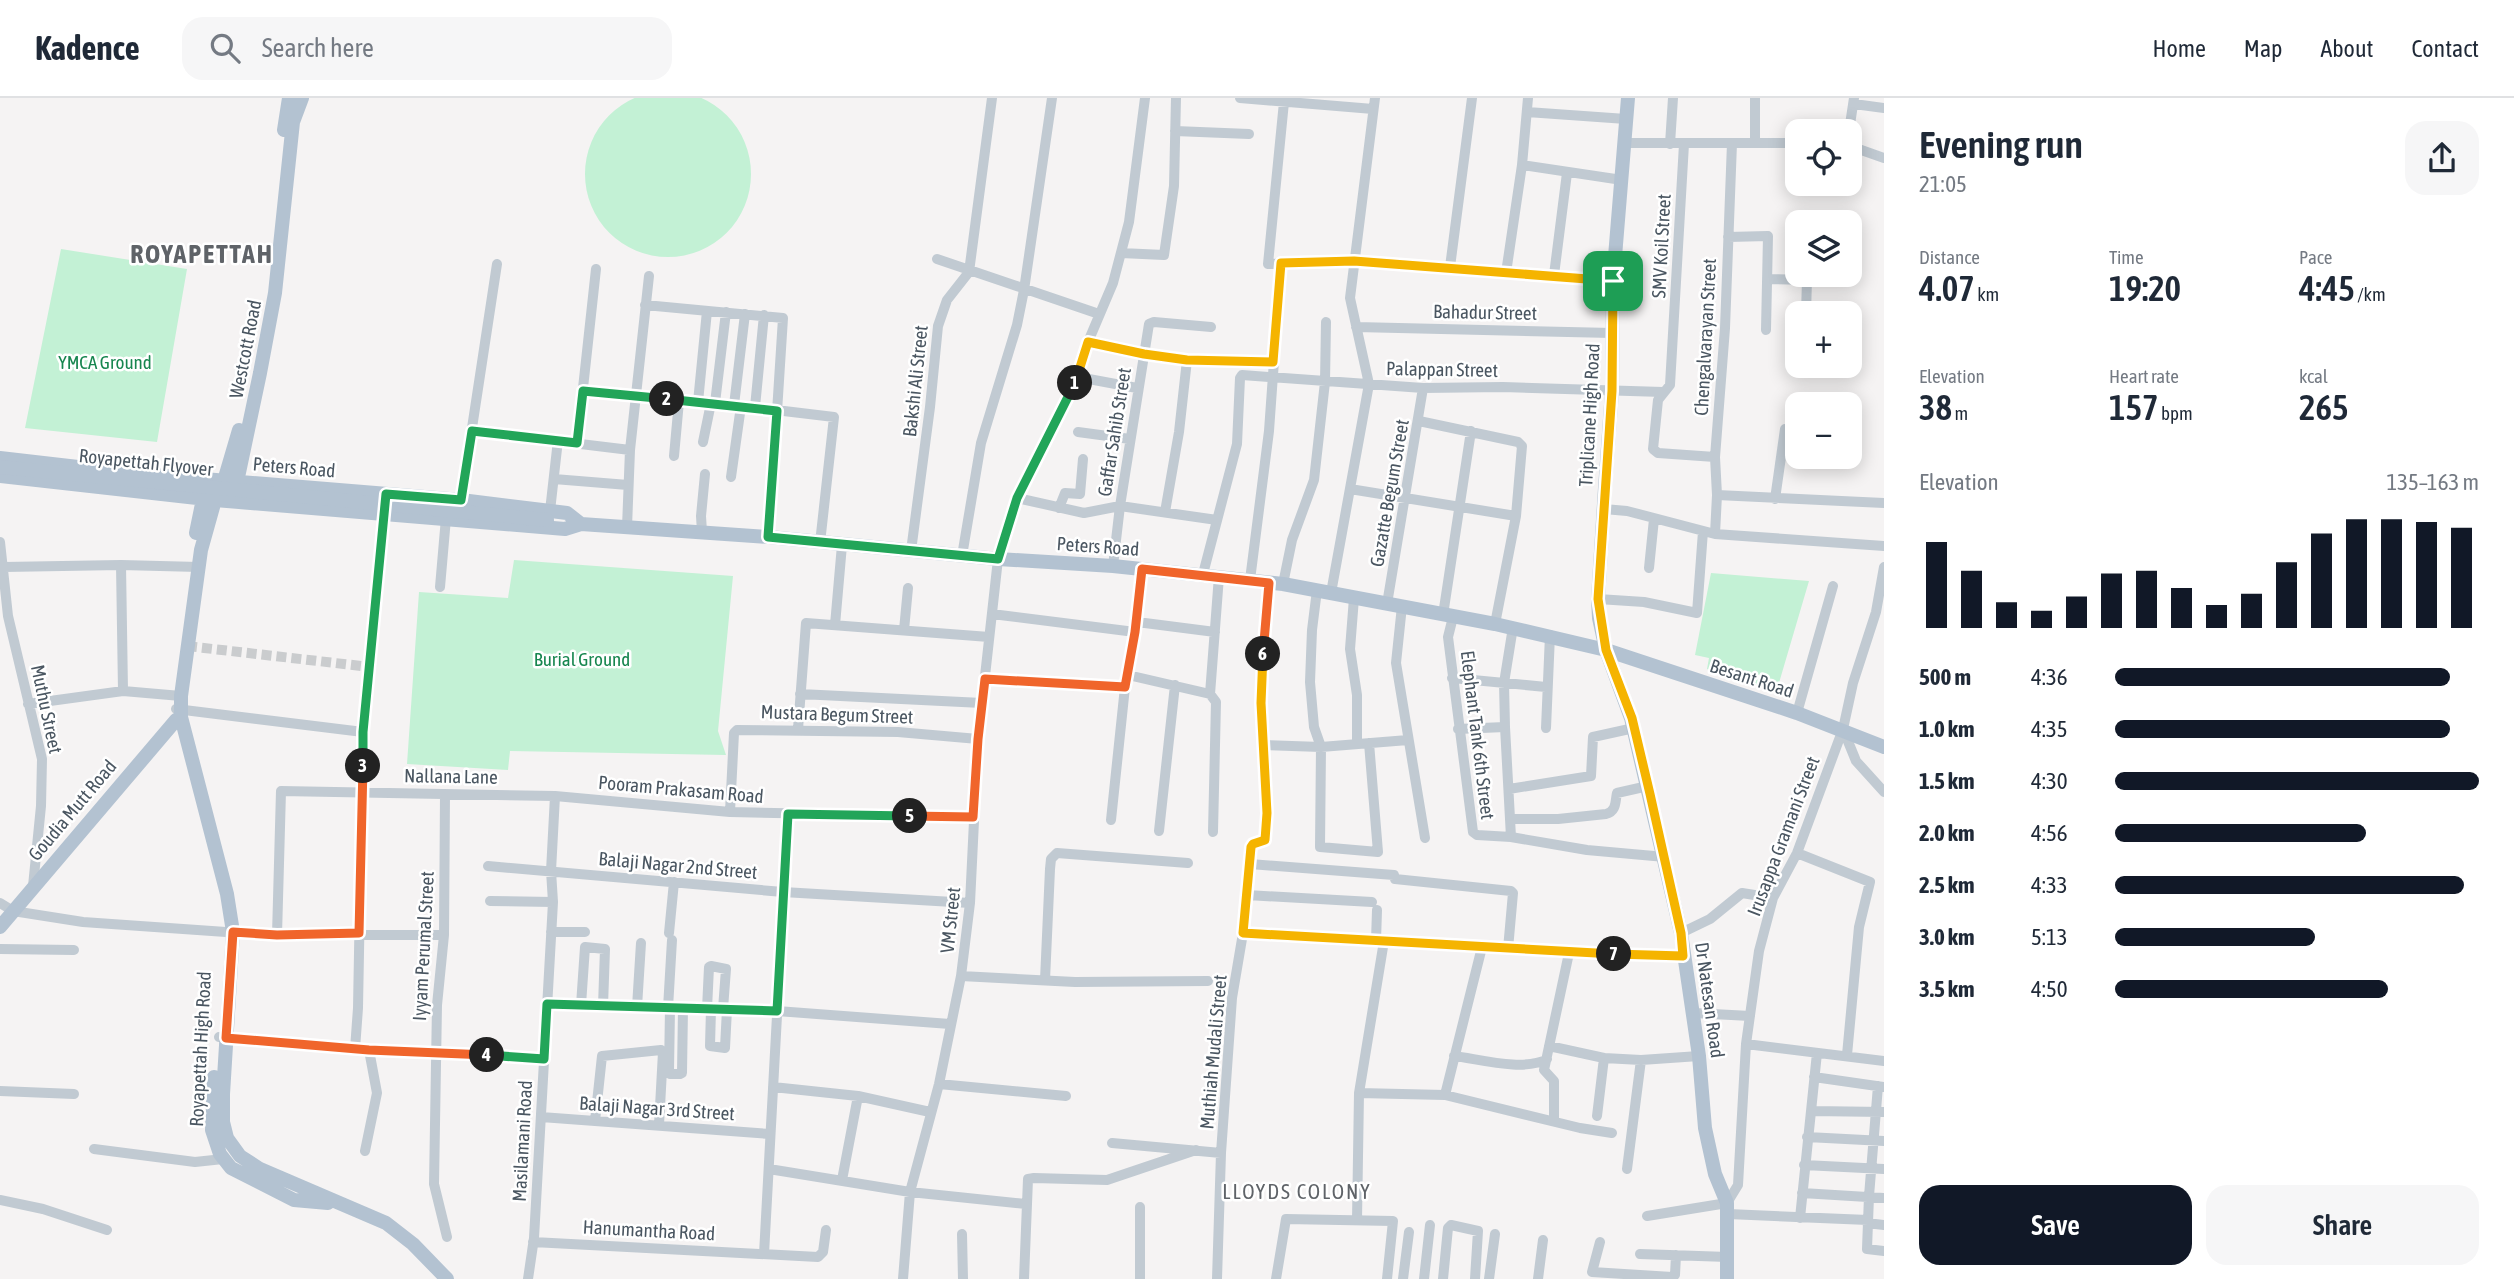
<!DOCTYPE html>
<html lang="en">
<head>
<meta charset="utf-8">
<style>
  body { margin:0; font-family:"Asap Condensed",sans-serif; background:#f6f6f7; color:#1f2937; height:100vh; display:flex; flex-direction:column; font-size:26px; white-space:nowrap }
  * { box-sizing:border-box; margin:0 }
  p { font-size:23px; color:#747a83 }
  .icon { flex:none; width:38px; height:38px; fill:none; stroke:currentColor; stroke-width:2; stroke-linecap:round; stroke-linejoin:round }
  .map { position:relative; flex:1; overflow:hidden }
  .sheet { display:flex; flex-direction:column; background:#fff; width:630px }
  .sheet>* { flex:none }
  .buttons { position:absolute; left:1785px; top:21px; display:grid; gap:14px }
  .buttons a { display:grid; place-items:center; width:77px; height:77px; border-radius:14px; background:#fff; box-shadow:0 4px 18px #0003; font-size:35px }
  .pin { position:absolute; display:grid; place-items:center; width:60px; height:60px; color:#fff; margin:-30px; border-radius:14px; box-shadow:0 4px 10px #0006 }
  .km { position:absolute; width:35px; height:35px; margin:-18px; border-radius:50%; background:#222; color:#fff; font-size:19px; line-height:35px; text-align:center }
  .round { display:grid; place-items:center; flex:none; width:74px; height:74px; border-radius:21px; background:#f6f6f7 }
  .headline { display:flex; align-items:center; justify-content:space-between; height:119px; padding:0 35px }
  h1 { font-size:38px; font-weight:600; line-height:52px }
  .stats { display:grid; grid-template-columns:repeat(3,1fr); gap:10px; height:119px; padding:7px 35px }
  .stats div { display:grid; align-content:center }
  .stats b { font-size:35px; font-weight:600 }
  .stats small { font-size:19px; font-weight:400 }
  .stats p { font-size:19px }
  .chart { height:196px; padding:14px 35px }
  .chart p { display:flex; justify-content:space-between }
  .chart svg { width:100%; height:126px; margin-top:7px; stroke:#111827; stroke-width:6 }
  .cta { display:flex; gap:14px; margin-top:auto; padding:14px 35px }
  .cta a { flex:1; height:80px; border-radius:21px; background:#111827; color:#fff; font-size:28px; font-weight:600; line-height:80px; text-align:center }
  .cta a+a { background:#f6f6f7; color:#1f2937 }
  ul { padding:0 35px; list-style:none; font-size:23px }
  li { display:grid; grid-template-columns:112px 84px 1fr; align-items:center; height:52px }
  li i { height:18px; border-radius:9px; background:#111827 }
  header { display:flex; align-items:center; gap:42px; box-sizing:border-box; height:98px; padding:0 35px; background:#fff; border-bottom:2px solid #e0e1e3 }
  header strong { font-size:33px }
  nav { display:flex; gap:38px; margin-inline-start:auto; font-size:24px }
  .search { width:490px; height:63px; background:#f6f6f7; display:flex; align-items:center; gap:18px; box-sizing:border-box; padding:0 24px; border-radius:21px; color:#747a83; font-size:26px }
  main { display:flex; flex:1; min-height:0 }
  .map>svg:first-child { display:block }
  .green { fill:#c3f1d5 }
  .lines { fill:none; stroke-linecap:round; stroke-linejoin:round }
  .minor-tunnel { stroke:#caccce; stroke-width:10; stroke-dasharray:10 5; stroke-linecap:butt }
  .minor { stroke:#c1cad2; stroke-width:10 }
  .major { stroke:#b3c2d1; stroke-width:14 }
  .major-bridge { stroke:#b3c2d1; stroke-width:14 }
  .split-1-casing { stroke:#fff; stroke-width:14 }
  .split-2-casing { stroke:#fff; stroke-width:14 }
  .split-3-casing { stroke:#fff; stroke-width:14 }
  .split-4-casing { stroke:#fff; stroke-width:14 }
  .split-5-casing { stroke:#fff; stroke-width:14 }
  .split-6-casing { stroke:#fff; stroke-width:14 }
  .split-7-casing { stroke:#fff; stroke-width:14 }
  .split-8-casing { stroke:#fff; stroke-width:14 }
  .split-1 { stroke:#f5b400; stroke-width:9 }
  .split-2 { stroke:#22a559; stroke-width:9 }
  .split-3 { stroke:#22a559; stroke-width:9 }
  .split-4 { stroke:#f0652b; stroke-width:9 }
  .split-5 { stroke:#22a559; stroke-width:9 }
  .split-6 { stroke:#f0652b; stroke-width:9 }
  .split-7 { stroke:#f5b400; stroke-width:9 }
  .split-8 { stroke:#f5b400; stroke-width:9 }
  .labels { text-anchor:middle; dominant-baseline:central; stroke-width:5; stroke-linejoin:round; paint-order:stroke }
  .street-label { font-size:19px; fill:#4a5661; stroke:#fff }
  .park-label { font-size:19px; fill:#17864f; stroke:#fff }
  .neighbourhood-label { font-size:21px; letter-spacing:2px; fill:#5f6368; stroke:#fff }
  .district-label { font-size:26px; font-weight:bold; letter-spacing:2px; fill:#5f6368; stroke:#fff }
</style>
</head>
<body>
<header>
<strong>Kadence</strong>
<div class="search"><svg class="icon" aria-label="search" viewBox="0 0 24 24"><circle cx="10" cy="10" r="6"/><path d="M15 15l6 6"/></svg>Search here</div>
<nav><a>Home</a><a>Map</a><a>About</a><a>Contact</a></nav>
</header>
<main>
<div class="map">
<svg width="1884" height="1181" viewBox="0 0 1884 1181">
  <rect width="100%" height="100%" fill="#f5f3f3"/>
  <path class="green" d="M585 76a83 83 0 1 1 166 0a83 83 0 1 1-166 0Z
    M61,151L187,171L157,344L25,330Z
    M514,462L733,478L718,633L726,657L510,653L508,672L407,666L419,494L508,500Z
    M1711,475L1809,483L1776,595L1707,571L1709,560L1695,557Z"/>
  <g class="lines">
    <path class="minor-tunnel" d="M187,548L370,569"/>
    <path class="minor" d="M1240,0L1373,11
      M1755,0V44
      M1284,4L1268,166L1354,163L1613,183
      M1854,6L1884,10
      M1527,14L1626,21
      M1175,33L1249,36
      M1849,33L1854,0
      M1625,45H1797
      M1670,46L1673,0
      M1684,46L1670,287L1658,302L1653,351L1658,355L1715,359
      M1850,48L1884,60
      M1522,67L1622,82
      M1728,139L1768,138L1766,232
      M1121,155L1164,157L1174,88L1176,0
      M937,161L1099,216
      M1450,169L1472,0
      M1506,175L1522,67L1528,0
      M1554,177L1567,75
      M1768,181L1807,182L1806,215
      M645,207L783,220L769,439
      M1356,229L1612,235
      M1088,244L1144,256L1187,262L1273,264
      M1078,279L1137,290
      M583,293L734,307L834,319L820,445
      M698,304L707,213
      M715,305L726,214
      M734,307L745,216
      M755,309L764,217
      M1419,323L1518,344L1522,348L1516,418L1495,526
      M472,333L630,352
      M1078,334L1130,341
      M703,344L711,305
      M577,345L596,171
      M674,358L679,303
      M731,379L741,308
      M554,381L628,387
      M1350,391L1516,418
      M1717,397L1884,405
      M1017,400L1084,415L1120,408L1217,422
      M1775,401L1785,331
      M461,402L497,166
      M1059,410L1065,395L1080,396L1083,361
      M1604,411L1627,413L1715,436L1884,448
      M550,413L558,342
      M1165,414L1179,334L1187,262
      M627,429L630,352L649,178
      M702,434L701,418L705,376
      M1715,436L1717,397L1715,359L1725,230L1732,45
      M0,444L8,518L42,661L41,708L33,788
      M911,453L930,309L938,228L947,202L969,174L992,0
      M962,458L981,345L1017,227L1024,192L1052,0
      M121,467L123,593
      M1113,468L1120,408L1149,226L1154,224L1211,229
      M4,469L121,467L199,469
      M1649,470L1654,421
      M1203,476L1237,346L1240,280L1242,277L1423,290L1503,289L1663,294
      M1250,482L1269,333L1281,165
      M1283,486L1292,442L1314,382L1325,284L1326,224
      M440,489L446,420
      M1317,492L1312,532L1310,584L1314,629L1321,649L1320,749L1378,754L1369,645
      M1331,495L1369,286L1350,200L1375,0
      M1354,500L1350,551L1357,597V645
      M1598,501L1644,504L1697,515L1703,433
      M1387,506L1423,290
      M1402,508L1396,565L1425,740
      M992,516L1135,534
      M1443,517L1471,333
      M1453,519L1448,539L1473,734L1477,737L1511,739L1587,752L1665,759
      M1137,524L1215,534
      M835,527L842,447
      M904,532L908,490
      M1128,577L1210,596
      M1452,580L1546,589
      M985,581L1125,589
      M800,596L982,605
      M28,606L123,593L181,598
      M176,611L363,634
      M1797,615L1833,488
      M1546,630L1550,537
      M798,631L806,525L989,539
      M1458,631L1505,629
      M1843,631L1856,663L1884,694
      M1262,647L1321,649L1408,642
      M1509,691L1591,678L1593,639L1634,630
      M445,696L444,837L437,907L434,1086L447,1139
      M730,714L734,635L737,632L898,634L978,641
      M1511,721H1558L1606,716C1617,713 1615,703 1617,695L1648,688
      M1111,722L1125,589L1135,534L1142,471
      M1159,733L1175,587
      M1213,734L1216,604L1210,596L1219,478
      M1511,739L1505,629L1504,585L1513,529
      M1797,755L1870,784L1859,829L1847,957
      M1250,766L1394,777L1395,781L1511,793L1513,795L1508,851
      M488,768L783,794L970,805
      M1247,797L1372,804
      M490,803L553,804
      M0,805L13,813L83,824L226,834
      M233,834L277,837H444
      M551,834H585
      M669,835L674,784
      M1243,835L1569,855L1683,858
      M1681,835L1710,821L1742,795L1773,800
      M277,837L281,693L555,698L730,714L973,719
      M1376,843L1377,812
      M0,851L74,852
      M961,878L1075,884L1208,883
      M1045,882L1050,771L1051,761L1057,755L1188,765
      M547,906L777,913L950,926
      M581,907L585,849L605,851L603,908
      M637,909L641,845
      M668,910L672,842
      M670,910L669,973L670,976H680L682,975L683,910
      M707,911L709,869L711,868L726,871L723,911
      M711,911L710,948L725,950L727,911
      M1694,915L1750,918
      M219,939L369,952L436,954L544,961
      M1746,946L1884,963
      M1549,948L1604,960
      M355,951L358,910L363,634L384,408
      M1454,958C1479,961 1524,974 1547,961
      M1814,979L1884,989
      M939,986L1066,998
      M1878,988L1869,1098L1867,1151L1884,1153
      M773,989L858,998L930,1014
      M0,993L74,996
      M1359,995L1445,997L1580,1030L1612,1035
      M1445,997L1482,849
      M1812,1013L1884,1014
      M1597,1018L1604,960L1641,962L1699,958
      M541,1019L770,1036
      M595,1023L602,958L661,952L663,954L659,1027
      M1554,1023V983L1544,972L1569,855
      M1807,1039L1884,1043
      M1112,1045L1221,1055
      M94,1051L195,1064L223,1061
      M365,1053L377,995L369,952
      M1804,1067L1884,1071
      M769,1071L910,1094L1026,1106
      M1627,1071L1641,962
      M842,1082L858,998
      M1802,1095L1884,1100
      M0,1102L43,1111L107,1132
      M1140,1109V1181
      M1728,1116L1868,1122
      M1647,1118L1727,1105L1738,1087L1746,946L1759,853L1773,800L1797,755L1843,631L1853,585L1876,514L1884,469
      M1800,1120L1817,955
      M1357,1122L1359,995L1384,843
      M1867,1125L1884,1127
      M962,1136L963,1181
      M533,1144L818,1159L823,1154L826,1132
      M1600,1144L1592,1174L1672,1179L1675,1177L1676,1157
      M764,1156L788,716
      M1640,1156L1728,1159
      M528,1181L534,1140L553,804L551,773L555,698
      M903,1181L910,1094L939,986L961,878L970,805L978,641L998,461L1017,400L1078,279L1088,244L1113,185L1129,124L1145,0
      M1024,1181L1028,1081L1034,1080L1107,1082L1196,1052
      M1217,1181L1221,1055L1232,900L1243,835L1251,749L1253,746L1265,742L1267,714L1261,605L1269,485
      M1276,1181L1286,1121L1393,1123L1387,1181
      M1403,1181L1409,1134
      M1424,1181L1430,1127
      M1443,1181L1448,1130L1451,1127L1478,1133L1475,1181
      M1489,1181L1495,1136
      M1538,1181L1543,1142"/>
    <path class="major" d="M302,0L293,24L275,195L260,275L237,384L215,402L201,452L181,598V619L227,796L233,834L223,996V1024L227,1040L240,1058L260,1071L386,1125L413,1146L447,1181
      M1628,0L1613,183L1612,293L1605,390L1598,501L1599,520L1606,552L1631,620L1681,835L1699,958L1705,1030L1715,1076L1727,1105V1181
      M284,32L289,0
      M0,360L130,375L461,402L567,415L581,426
      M0,378L215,402L565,431L581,426L769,439L998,461L1113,468L1283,486L1495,526L1606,552L1797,615L1884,649
      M196,435L203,401L224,383L239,332
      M0,829L176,622L181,619
      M214,979L212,1032L220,1056L231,1070L294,1102L328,1105"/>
    <path class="major-bridge" d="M0,369L547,422"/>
  </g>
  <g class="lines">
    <g class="split-1-casing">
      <path id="split-1" d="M1075,285L1088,244L1144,256L1187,262L1273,264L1281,165L1354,163L1613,183"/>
    </g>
    <g class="split-2-casing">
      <path id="split-2" d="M667,301L777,313L768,439L998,461L1017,400L1075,285"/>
    </g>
    <g class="split-3-casing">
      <path id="split-3" d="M363,668V634L386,396L461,402L472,333L577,345L583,293L667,301"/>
    </g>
    <g class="split-4-casing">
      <path id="split-4" d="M363,668L359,835L277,837L233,834L226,940L369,952L487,957"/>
    </g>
    <g class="split-5-casing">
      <path id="split-5" d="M487,957L544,961L547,906L777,913L788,716L910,718"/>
    </g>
    <g class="split-6-casing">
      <path id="split-6" d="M910,718L973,719L978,641L985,581L1125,589L1135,534L1142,471L1269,485L1263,556"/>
    </g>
    <g class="split-7-casing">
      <path id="split-7" d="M1263,556L1261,605L1267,715L1265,742L1253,746L1251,749L1243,835L1614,856"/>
    </g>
    <g class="split-8-casing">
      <path id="split-8" d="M1613,183L1612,293L1598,501L1606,552L1632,620L1650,696L1681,835L1683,858L1614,856"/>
    </g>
    <use href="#split-1" class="split-1"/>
    <use href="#split-2" class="split-2"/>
    <use href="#split-3" class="split-3"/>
    <use href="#split-4" class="split-4"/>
    <use href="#split-5" class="split-5"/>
    <use href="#split-6" class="split-6"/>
    <use href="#split-7" class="split-7"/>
    <use href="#split-8" class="split-8"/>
  </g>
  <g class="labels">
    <g class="street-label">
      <text transform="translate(1661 148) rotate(-87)">SMV Koil Street</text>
      <text transform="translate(1485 214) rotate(1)">Bahadur Street</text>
      <text transform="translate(1705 239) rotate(-87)">Chengalvarayan Street</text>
      <text transform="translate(245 251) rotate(-79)">Westcott Road</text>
      <text transform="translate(1442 271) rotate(1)">Palappan Street</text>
      <text transform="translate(915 283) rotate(-84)">Bakshi Ali Street</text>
      <text transform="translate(1589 317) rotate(-87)">Triplicane High Road</text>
      <text transform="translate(1114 334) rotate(-81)">Gaffar Sahib Street</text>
      <text transform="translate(146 364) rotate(6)">Royapettah Flyover</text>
      <text transform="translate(294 369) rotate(5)">Peters Road</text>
      <text transform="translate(1389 395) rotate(-80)">Gazatte Begum Street</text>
      <text transform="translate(1098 448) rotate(4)">Peters Road</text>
      <text transform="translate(1752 580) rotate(18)">Besant Road</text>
      <text transform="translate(47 611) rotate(78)">Muthu Street</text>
      <text transform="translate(837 616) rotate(2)">Mustara Begum Street</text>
      <text transform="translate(1478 637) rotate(83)">Elephant Tank 6th Street</text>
      <text transform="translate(451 678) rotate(1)">Nallana Lane</text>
      <text transform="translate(681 691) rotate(5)">Pooram Prakasam Road</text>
      <text transform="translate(72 712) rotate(-50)">Goudia Mutt Road</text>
      <text transform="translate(1783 738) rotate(-69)">Irusappa Gramani Street</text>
      <text transform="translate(678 767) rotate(5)">Balaji Nagar 2nd Street</text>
      <text transform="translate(950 822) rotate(-84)">VM Street</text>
      <text transform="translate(423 848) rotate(-87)">Iyyam Perumal Street</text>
      <text transform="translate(1710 902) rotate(82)">Dr Natesan Road</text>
      <text transform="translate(200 951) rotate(-87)">Royapettah High Road</text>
      <text transform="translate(1213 954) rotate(-85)">Muthiah Mudali Street</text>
      <text transform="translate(657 1010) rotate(4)">Balaji Nagar 3rd Street</text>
      <text transform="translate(522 1043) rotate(-87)">Masilamani Road</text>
      <text transform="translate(649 1132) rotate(3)">Hanumantha Road</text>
    </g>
    <g class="park-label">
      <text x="105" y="264">YMCA Ground</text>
      <text x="582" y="561">Burial Ground</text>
    </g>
    <g class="neighbourhood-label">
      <text x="1297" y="1093">LLOYDS COLONY</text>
    </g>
    <g class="district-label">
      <text x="202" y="156">ROYAPETTAH</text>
    </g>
  </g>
</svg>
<div class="buttons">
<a><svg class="icon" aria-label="locate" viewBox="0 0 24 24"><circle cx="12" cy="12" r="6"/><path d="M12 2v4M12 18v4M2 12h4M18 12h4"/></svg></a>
<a><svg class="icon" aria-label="layers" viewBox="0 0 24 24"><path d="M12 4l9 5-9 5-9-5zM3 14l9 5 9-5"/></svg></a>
<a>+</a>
<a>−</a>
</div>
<div class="pin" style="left:1613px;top:183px;background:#1e9e55"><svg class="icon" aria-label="arrive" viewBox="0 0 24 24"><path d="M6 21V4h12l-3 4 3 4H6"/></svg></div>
<b class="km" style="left:1075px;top:285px">1</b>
<b class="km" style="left:667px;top:301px">2</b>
<b class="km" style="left:363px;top:668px">3</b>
<b class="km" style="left:487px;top:957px">4</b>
<b class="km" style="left:910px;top:718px">5</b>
<b class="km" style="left:1263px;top:556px">6</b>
<b class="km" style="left:1614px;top:856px">7</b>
</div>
<section class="sheet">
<div class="headline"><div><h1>Evening run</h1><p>21:05</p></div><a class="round"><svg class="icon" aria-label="share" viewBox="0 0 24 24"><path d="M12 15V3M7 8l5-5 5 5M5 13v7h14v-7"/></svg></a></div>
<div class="stats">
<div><p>Distance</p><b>4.07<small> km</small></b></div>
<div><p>Time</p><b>19:20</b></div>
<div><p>Pace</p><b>4:45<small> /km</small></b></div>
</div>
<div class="stats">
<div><p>Elevation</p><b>38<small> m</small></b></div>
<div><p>Heart rate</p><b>157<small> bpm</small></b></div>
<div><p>kcal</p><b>265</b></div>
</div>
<div class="chart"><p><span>Elevation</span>135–163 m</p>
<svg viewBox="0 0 160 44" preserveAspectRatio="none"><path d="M5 44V14M15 44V24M25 44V35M35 44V38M45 44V33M55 44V25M65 44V24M75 44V30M85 44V36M95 44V32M105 44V21M115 44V11M125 44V6M135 44V6M145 44V7M155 44V9"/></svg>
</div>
<ul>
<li><b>500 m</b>4:36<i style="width:92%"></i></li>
<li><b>1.0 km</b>4:35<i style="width:92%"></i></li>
<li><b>1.5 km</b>4:30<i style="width:100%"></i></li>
<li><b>2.0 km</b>4:56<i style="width:69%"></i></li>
<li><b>2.5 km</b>4:33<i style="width:96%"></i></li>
<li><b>3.0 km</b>5:13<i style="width:55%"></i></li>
<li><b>3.5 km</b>4:50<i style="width:75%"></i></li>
</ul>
<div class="cta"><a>Save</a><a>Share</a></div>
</section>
</main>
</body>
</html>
